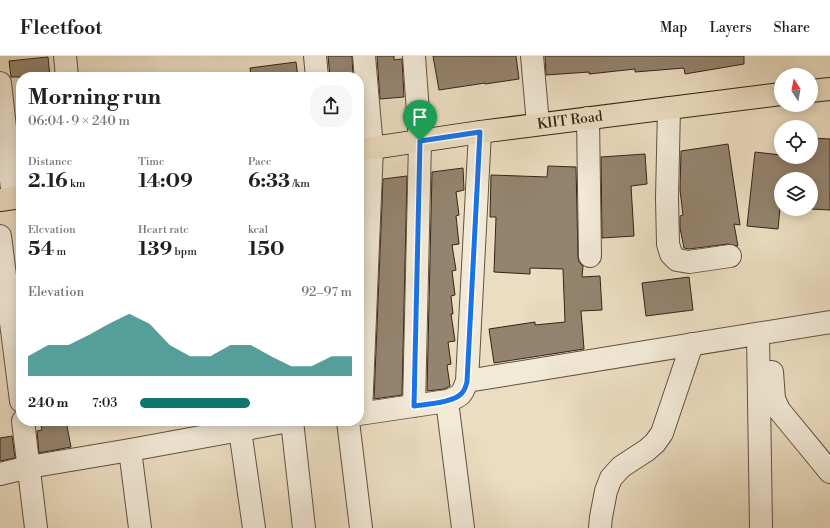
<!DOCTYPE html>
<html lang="en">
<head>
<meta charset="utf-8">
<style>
  body { margin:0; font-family:"Libre Bodoni",serif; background:#f6f6f6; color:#202124; height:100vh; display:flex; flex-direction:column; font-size:15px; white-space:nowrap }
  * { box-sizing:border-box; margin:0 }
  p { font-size:13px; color:#757577 }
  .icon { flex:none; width:22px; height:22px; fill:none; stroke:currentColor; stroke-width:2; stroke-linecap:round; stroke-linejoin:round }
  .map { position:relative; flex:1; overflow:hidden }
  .drawer { position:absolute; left:16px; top:16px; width:348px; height:354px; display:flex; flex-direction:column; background:#fff; border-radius:16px; box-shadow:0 2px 10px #0003 }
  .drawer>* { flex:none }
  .needle { width:26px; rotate:349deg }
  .fabs { position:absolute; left:774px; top:12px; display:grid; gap:8px }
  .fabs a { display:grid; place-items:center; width:44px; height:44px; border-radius:50%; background:#fff; box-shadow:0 2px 10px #0003; font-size:20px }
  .pin { position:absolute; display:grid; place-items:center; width:34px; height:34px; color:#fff; margin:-41px -17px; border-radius:50% 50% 50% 0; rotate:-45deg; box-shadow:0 0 4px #0007 }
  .pin .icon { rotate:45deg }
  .round { display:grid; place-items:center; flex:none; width:42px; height:42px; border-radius:16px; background:#f6f6f6 }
  .headline { display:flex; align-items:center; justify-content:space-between; height:68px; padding:0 12px }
  h1 { font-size:22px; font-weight:700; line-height:30px }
  .metrics { display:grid; grid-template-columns:repeat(3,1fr); gap:6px; height:68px; padding:4px 12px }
  .metrics div { display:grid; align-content:center }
  .metrics b { font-size:20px; font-weight:700 }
  .metrics small { font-size:11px; font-weight:400 }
  .metrics p { font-size:11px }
  .chart { height:112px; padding:8px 12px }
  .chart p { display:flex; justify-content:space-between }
  .chart svg { width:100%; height:72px; margin-top:4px; fill:#0f766e; opacity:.7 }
  ul { padding:0 12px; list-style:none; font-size:13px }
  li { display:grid; grid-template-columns:64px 48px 1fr; align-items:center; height:30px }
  li i { height:10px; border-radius:5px; background:#0f766e }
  header { display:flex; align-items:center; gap:24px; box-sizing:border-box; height:56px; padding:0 20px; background:#fff; border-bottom:1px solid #e0e0e0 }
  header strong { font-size:19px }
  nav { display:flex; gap:22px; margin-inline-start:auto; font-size:14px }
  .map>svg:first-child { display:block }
  .building { fill:#94846f; stroke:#352416 }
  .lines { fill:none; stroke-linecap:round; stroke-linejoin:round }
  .minor-casing { stroke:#625241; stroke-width:24 }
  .major-casing { stroke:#352416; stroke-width:24 }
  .minor { stroke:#f2e9d7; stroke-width:22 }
  .major { stroke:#ebddc1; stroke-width:22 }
  .route-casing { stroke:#fff; stroke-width:8 }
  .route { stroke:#1a73e8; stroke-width:5 }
  .labels { text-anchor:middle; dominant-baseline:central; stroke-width:3; stroke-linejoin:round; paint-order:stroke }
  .street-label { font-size:14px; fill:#352416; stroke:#f2e9d7 }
</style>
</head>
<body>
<header>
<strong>Fleetfoot</strong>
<nav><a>Map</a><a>Layers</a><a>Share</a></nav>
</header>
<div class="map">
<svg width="830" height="472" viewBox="0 0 830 472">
  <rect width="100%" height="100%" fill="#ebddc1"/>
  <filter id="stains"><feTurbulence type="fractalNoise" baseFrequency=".005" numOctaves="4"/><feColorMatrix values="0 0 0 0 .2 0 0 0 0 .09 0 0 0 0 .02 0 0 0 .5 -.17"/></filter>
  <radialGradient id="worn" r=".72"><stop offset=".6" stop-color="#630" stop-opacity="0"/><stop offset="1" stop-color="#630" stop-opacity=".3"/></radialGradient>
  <path class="building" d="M328,0H352L353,21H330Z
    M377,0H394V4L402,3L404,41L380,43Z
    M433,0H516L519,23L485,28V27L439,34Z
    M545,0H744V8L685,18L684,12L635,16V13L589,18V16L546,19Z
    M48,1L50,21H11L9,5Z
    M296,6L298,21H251L250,12Z
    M811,82L830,83V154L811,153V123H781V152H780L778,173L747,170L755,96L781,99V101H811Z
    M728,88L740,169L734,168L738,190L728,188L689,193L684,192L680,172V160L683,159L680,134L681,95Z
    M645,98L647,128L631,130L634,180L602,182L601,101Z
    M548,110L576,111L578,201L579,206L583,210L582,221L600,220L602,254L581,255L584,293L494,307L489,273L535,266V269L565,266L563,213L530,212V218L494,216L496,161H490L491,119L547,121Z
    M463,112L464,134L456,136L459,159L456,160L459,188L452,189L456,214L452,215L455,239L451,240L453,258H451L455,285L448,286L451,308L447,309L450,330L444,333L427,335L432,116Z
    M407,120L402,339L374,343L383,123Z
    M689,221L693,254L646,260L642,227Z
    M40,365H66L71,391L39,397L37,375L42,374Z
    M12,380L15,402L0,405V382Z"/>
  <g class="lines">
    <g class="minor-casing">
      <path id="minor" d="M65,0L67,21
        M315,0L317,21
        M414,0L420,85L414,350
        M532,0L538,68
        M0,27L13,142
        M669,52L667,142L668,188L671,198L677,204L689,206L730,200
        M588,62L590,200
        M0,180L21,345
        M758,278L761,472
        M772,316L774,343L779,354L830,416
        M467,325L830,266
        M447,345L463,472
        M361,357L372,92L364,0
        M359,358L447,345C461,340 462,339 467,325L480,76
        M23,365L36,472
        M292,365L304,472
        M348,365L361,472
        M240,374L254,472
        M130,394L140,472
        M0,418L29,411L130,394L289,365
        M600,472L601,461L606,435L611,422L621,411L647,394L655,387L662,377L692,288"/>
    </g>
    <g class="major-casing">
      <g id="major">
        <path d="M811,35L830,33"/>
        <path id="s1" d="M359,94L480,76L781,38"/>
        <path d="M0,144L21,141"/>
      </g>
    </g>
    <use href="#minor" class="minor"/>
    <use href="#major" class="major"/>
  </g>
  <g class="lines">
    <g class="route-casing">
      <path id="route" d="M480,76L467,326C466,329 465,334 462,337C453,347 427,348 414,350L420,85Z"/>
    </g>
    <use href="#route" class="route"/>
  </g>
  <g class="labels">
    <g class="street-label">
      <text stroke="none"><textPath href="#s1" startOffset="213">KIIT Road</textPath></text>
    </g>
  </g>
  <rect width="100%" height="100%" filter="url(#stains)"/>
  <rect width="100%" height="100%" fill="url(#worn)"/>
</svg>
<div class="fabs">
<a><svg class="needle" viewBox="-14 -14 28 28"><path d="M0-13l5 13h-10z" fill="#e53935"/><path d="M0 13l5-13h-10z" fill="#757577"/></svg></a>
<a><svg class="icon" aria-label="locate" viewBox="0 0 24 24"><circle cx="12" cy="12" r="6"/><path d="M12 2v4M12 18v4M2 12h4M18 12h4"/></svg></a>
<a><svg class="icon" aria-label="layers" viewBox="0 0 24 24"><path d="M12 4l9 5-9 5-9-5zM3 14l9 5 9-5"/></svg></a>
</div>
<div class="pin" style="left:420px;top:85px;background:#1e9e55"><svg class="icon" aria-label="arrive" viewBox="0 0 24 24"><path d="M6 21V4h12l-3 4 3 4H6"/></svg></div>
<section class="drawer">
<div class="headline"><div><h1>Morning run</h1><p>06:04 · 9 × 240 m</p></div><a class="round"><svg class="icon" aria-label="share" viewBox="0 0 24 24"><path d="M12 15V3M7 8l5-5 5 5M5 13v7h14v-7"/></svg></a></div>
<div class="metrics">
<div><p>Distance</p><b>2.16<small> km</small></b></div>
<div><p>Time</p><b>14:09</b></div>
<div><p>Pace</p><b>6:33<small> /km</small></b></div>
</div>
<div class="metrics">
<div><p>Elevation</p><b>54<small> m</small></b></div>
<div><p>Heart rate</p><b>139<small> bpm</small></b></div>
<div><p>kcal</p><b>150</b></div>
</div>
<div class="chart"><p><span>Elevation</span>92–97 m</p>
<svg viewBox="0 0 160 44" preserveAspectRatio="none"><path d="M0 44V32L10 25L20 25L30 19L40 12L50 6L60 12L70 25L80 32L90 32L100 25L110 25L120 32L130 38L140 38L150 32L160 32V44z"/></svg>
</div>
<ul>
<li><b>240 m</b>7:03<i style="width:52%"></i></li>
</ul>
</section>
</div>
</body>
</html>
